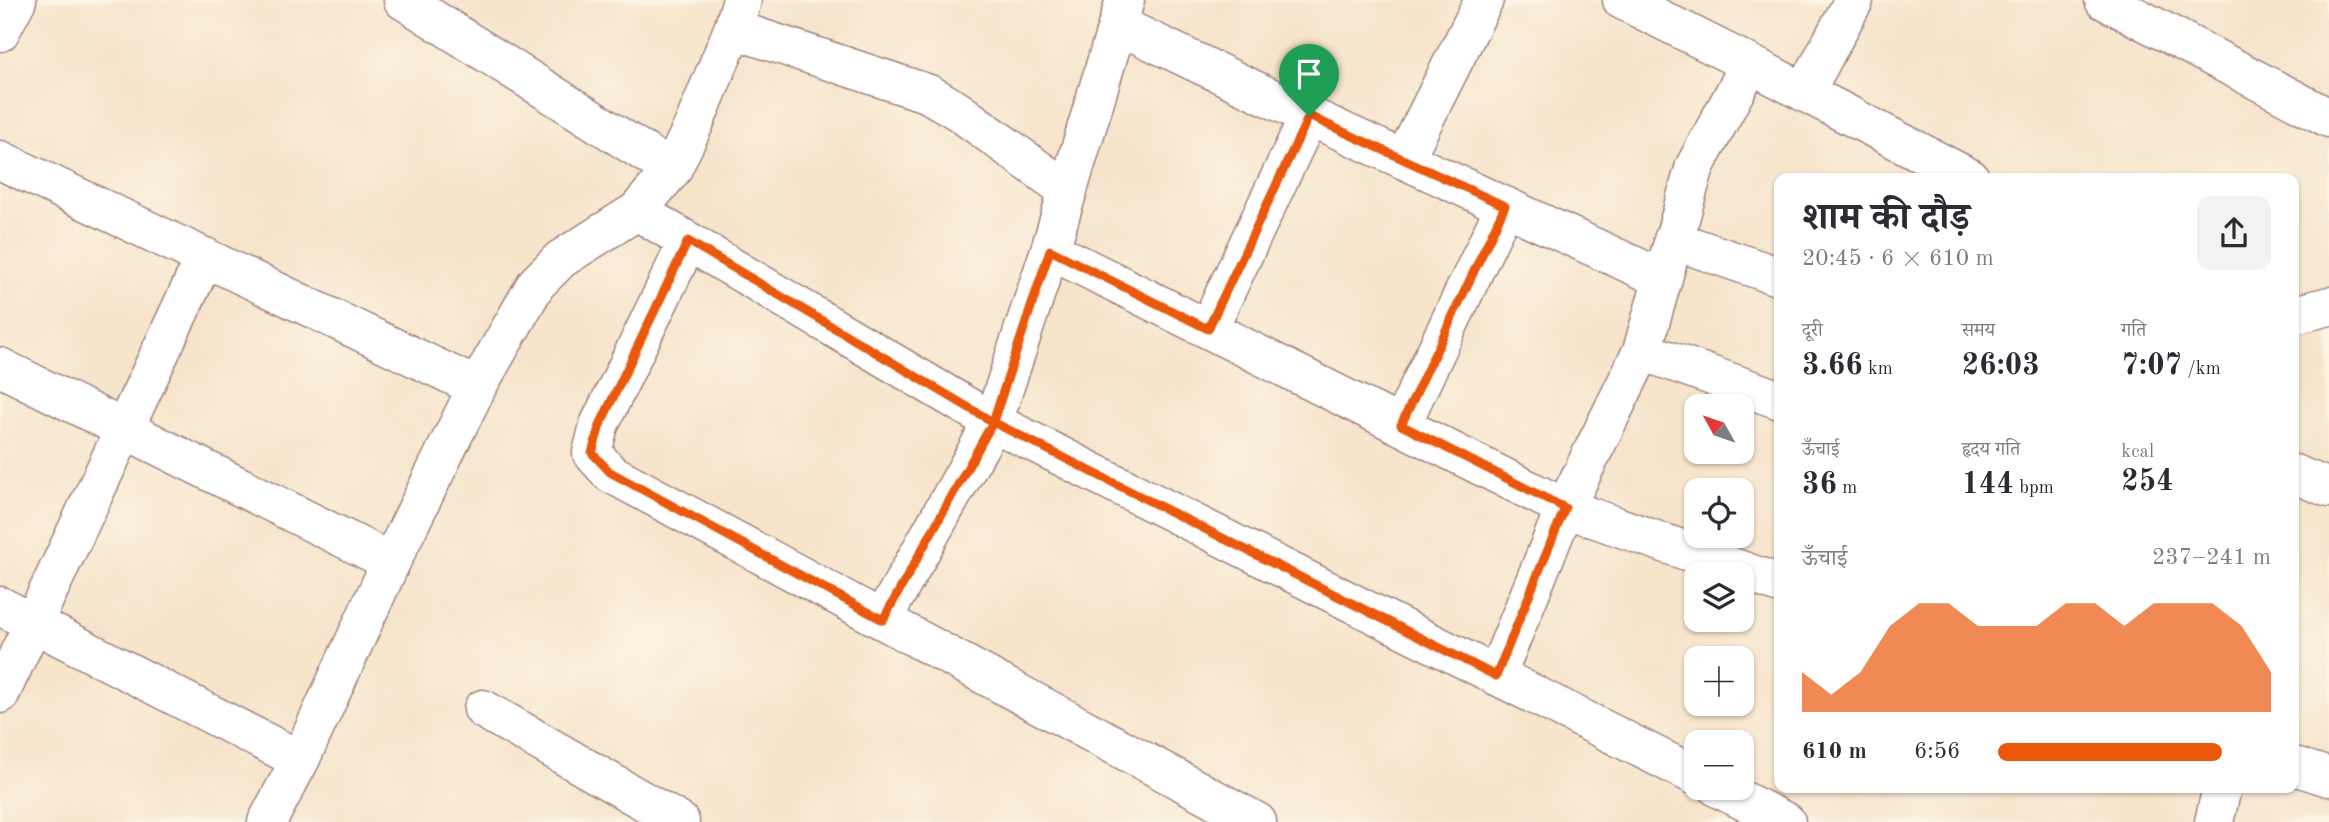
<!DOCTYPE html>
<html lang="hi">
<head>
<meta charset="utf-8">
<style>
  body { margin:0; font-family:"Old Standard TT","Noto Serif Devanagari",serif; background:#f2f2f3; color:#2b2b33; height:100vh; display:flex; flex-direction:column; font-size:26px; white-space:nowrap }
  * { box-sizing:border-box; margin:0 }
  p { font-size:23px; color:#7c7c81 }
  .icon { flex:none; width:38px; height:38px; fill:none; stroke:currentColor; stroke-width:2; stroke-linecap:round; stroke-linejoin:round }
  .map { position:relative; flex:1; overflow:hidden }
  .sheet { position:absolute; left:1774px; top:173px; width:525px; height:620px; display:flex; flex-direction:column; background:#fff; border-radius:14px; box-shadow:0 2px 5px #0004 }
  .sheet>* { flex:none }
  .needle { width:46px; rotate:310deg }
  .tools { position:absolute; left:1684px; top:394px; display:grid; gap:14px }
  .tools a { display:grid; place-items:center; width:70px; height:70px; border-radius:14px; background:#fff; box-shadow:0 2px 5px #0004; font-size:35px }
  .pin { position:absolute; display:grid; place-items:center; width:60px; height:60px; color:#fff; margin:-72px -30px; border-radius:50% 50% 50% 0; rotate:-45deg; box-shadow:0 0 7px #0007 }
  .pin .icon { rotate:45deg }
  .round { display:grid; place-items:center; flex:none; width:74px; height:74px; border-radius:14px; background:#f2f2f3 }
  .overview { display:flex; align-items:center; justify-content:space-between; height:119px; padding:0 28px }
  h1 { font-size:38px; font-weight:700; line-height:52px }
  .metrics { display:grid; grid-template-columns:repeat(3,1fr); gap:10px; height:119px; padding:7px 28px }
  .metrics div { display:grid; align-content:center }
  .metrics b { font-size:30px; font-weight:700 }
  .metrics small { font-size:19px; font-weight:400 }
  .metrics p { font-size:19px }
  .chart { height:196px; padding:14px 28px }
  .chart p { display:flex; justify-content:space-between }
  .chart svg { width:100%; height:126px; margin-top:7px; fill:#ea580c; opacity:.7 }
  ul { padding:0 28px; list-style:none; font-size:23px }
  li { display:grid; grid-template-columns:112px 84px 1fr; align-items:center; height:52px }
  li i { height:18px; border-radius:9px; background:#ea580c }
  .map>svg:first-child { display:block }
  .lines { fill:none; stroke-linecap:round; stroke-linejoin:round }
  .street-casing { stroke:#a0827b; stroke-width:41 }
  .street { stroke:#fff; stroke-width:38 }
  .route-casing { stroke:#fff; stroke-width:14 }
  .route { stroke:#ea580c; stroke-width:9 }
</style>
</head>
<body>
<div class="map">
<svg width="2329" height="822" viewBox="0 0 2329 822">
  <rect width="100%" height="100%" fill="#fcf5e5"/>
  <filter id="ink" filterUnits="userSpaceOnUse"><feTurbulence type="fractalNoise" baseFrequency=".0143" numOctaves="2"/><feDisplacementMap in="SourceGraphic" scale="14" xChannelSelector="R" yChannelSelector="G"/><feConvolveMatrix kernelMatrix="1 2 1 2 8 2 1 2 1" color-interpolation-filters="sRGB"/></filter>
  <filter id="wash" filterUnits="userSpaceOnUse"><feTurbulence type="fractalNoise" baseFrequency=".00686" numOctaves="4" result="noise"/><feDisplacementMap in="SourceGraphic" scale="28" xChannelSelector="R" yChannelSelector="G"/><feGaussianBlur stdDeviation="1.57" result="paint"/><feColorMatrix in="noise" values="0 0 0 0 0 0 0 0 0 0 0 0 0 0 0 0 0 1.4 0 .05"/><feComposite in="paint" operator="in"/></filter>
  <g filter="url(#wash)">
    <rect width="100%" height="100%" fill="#f6e4cb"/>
  </g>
  <g filter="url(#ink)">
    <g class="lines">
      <g class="street-casing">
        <path id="street" d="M403,0L672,170
          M1622,0L1750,64L1970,178
          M2104,0L2329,118
          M1118,25L1309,116L1663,279
          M733,29L929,94L958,111L1068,191
          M0,32L17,0
          M1805,92L1854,0
          M0,160L477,387
          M1404,160L1484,0
          M637,211L993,422L1696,776
          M1673,240L1780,277
          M688,241L599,425L592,453L610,473L1257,822
          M1050,250L1565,508L1780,584
          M2294,315L2329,306
          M1208,329L1309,116
          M1642,351L1780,400
          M0,367L391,562
          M1401,425L1505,206
          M2294,474L2329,488
          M0,606L300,760
          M882,620L993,422L1050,250L1125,0
          M1496,676L1565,508L1642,351L1695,166L1750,64
          M0,694L205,257
          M483,709L680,822
          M2294,766L2329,777
          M1718,788L1786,822
          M267,822L300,760L391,562L477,387L536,284L561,259L637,211L672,170L694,124L733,29L742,0
          M2214,822L2222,788"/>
      </g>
      <use href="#street" class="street"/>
    </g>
  </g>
  <g class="lines" filter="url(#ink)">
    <g class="route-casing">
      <path id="route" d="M1309,116L1208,329L1050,250L993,422L688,241L600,425L592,453L610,472L883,620L993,422L1496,676L1565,508L1401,425L1505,206L1309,116"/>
    </g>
    <use href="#route" class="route"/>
  </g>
</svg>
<div class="tools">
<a><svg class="needle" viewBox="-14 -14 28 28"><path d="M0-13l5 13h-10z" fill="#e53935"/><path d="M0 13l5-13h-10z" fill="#7c7c81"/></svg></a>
<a><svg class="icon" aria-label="locate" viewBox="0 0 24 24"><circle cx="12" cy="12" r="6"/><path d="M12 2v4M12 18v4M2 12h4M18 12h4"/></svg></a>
<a><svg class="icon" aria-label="layers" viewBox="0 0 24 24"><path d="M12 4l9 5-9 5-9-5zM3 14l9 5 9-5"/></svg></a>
<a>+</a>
<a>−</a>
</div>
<div class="pin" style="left:1309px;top:116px;background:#1e9e55"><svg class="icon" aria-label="arrive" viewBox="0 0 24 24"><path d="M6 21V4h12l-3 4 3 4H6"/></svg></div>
<section class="sheet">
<div class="overview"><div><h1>शाम की दौड़</h1><p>20:45 · 6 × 610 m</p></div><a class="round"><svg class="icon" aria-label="share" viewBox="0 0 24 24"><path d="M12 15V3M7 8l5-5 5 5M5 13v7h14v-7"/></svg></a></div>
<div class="metrics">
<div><p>दूरी</p><b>3.66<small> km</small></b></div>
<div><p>समय</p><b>26:03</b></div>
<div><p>गति</p><b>7:07<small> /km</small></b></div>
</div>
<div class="metrics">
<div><p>ऊँचाई</p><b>36<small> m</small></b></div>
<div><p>हृदय गति</p><b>144<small> bpm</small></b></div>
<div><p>kcal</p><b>254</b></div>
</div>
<div class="chart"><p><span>ऊँचाई</span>237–241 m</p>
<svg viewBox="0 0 160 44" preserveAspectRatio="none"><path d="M0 44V30L10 38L20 30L30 14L40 6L50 6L60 14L70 14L80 14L90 6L100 6L110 14L120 6L130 6L140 6L150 14L160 30V44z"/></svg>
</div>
<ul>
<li><b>610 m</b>6:56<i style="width:82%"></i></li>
</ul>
</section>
</div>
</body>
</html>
